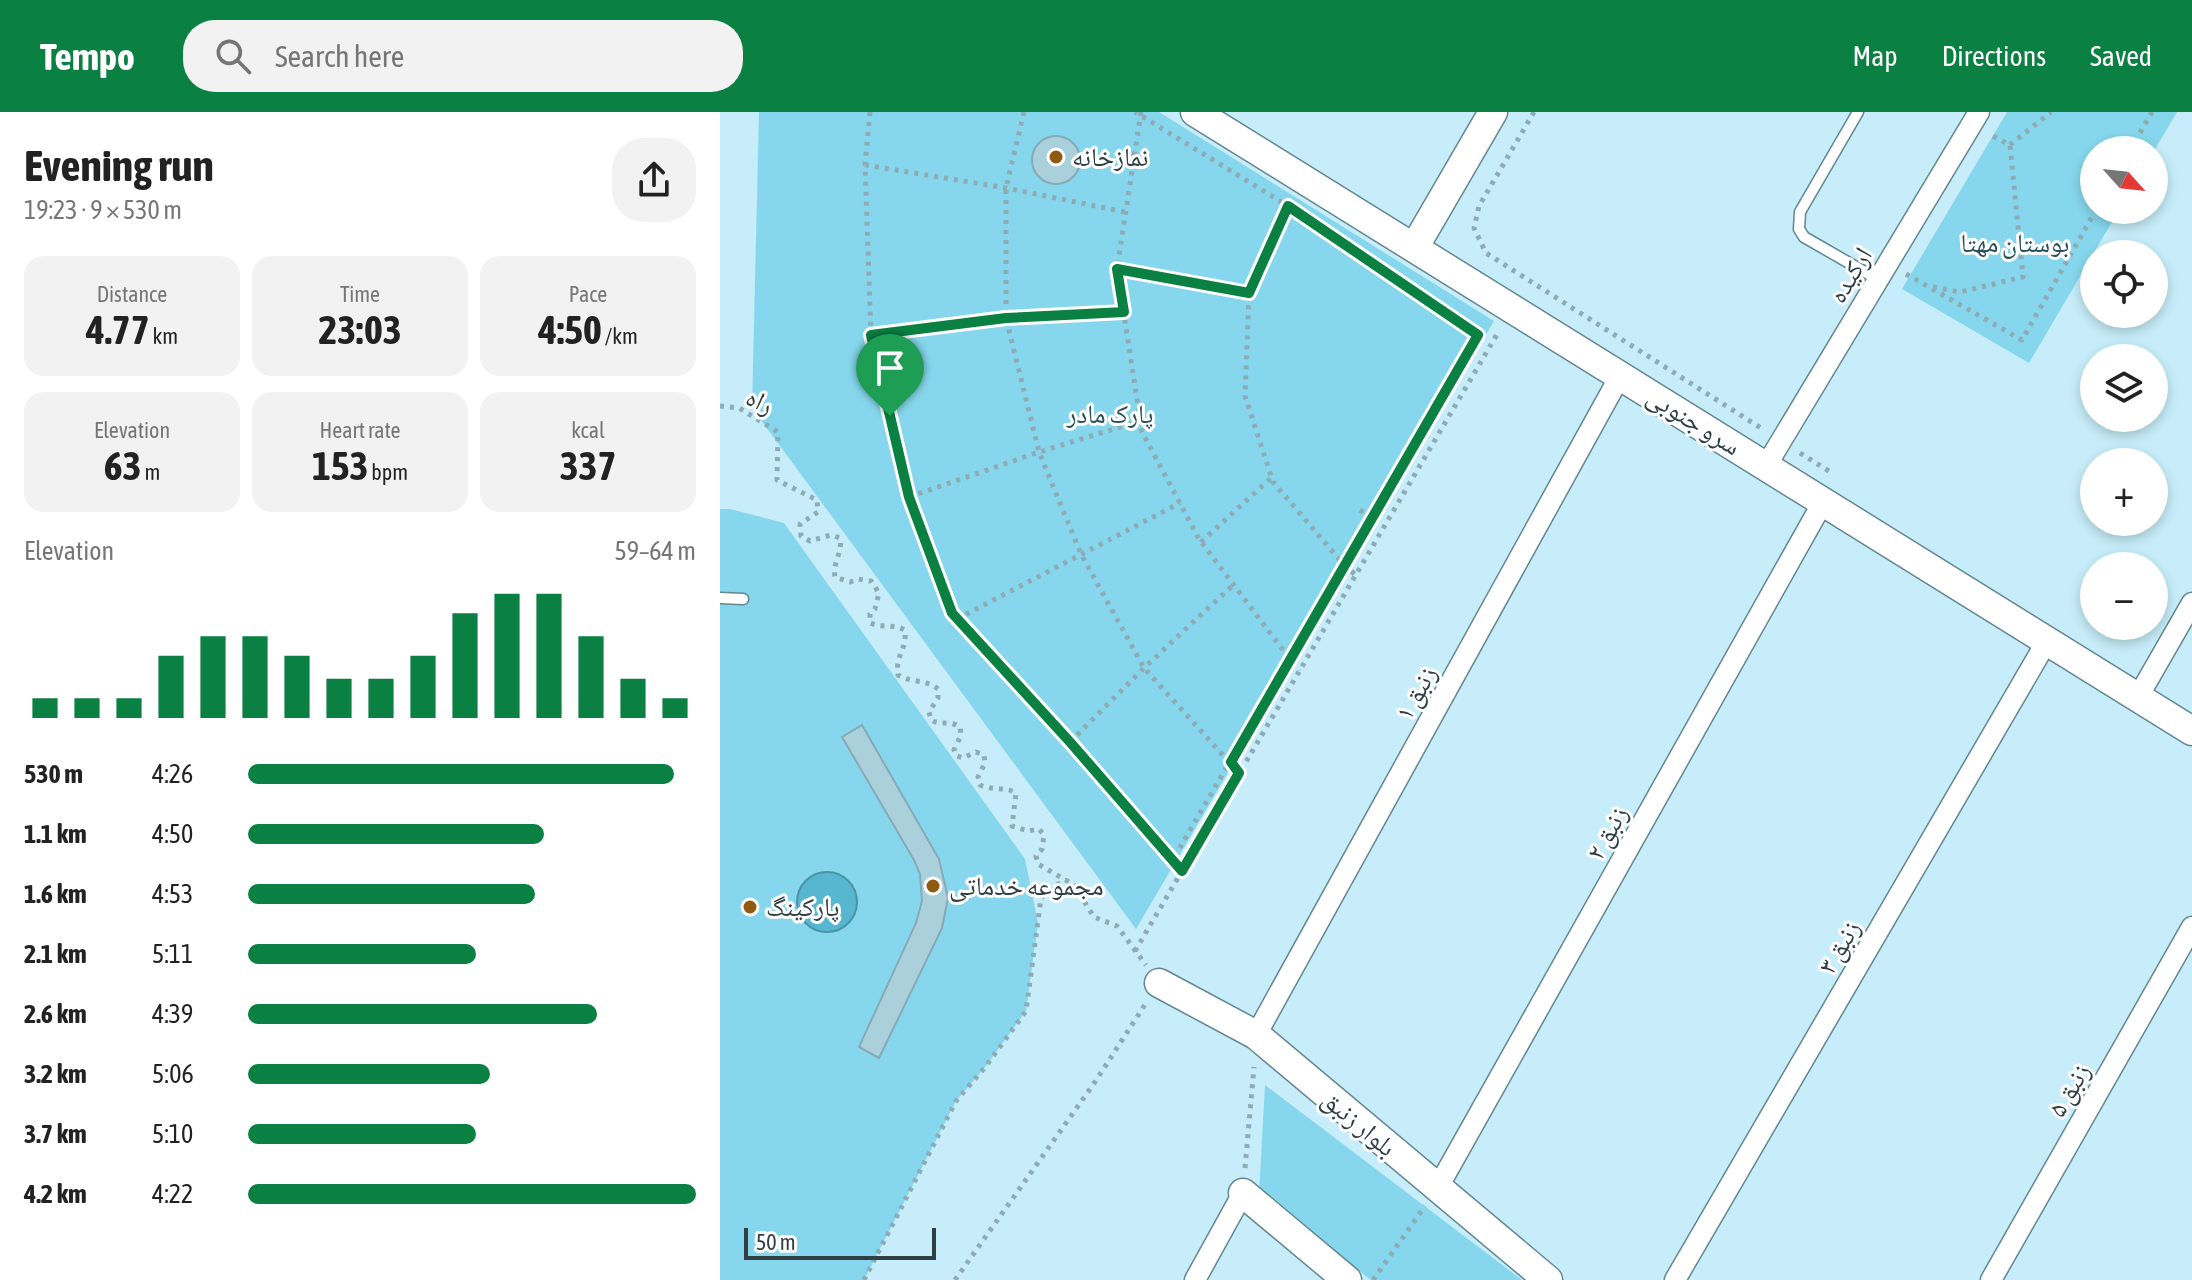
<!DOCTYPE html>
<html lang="en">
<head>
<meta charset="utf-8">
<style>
  body { margin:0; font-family:"Asap Condensed","Noto Naskh Arabic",sans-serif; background:#f2f2f2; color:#222; height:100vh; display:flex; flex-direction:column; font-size:30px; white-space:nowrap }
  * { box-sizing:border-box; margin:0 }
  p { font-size:26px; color:#767676 }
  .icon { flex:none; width:44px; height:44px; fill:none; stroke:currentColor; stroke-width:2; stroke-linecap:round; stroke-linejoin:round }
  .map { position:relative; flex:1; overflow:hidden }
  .drawer { display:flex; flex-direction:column; background:#fff; width:720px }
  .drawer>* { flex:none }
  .needle { width:52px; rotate:117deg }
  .controls { position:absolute; left:1360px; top:24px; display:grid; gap:16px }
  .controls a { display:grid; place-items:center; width:88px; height:88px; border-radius:50%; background:#fff; box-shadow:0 4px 12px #0003; font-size:40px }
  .scale { position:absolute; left:24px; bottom:20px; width:192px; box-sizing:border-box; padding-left:8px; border:4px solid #2f3f44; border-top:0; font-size:22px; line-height:28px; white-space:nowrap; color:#2f3f44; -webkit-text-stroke:6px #fff; paint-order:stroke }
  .pin { position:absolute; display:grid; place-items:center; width:68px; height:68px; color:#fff; margin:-82px -34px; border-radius:50% 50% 50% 0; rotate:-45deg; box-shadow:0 0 8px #0007 }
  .pin .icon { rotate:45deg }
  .round { display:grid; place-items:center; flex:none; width:84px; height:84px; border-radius:32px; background:#f2f2f2 }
  .head { display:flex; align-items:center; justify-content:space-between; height:136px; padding:0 24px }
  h1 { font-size:44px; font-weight:700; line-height:60px }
  .metrics { display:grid; grid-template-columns:repeat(3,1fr); gap:12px; height:136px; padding:8px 24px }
  .metrics div { display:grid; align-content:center; border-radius:20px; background:#f2f2f2; text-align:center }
  .metrics b { font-size:40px; font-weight:700 }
  .metrics small { font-size:22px; font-weight:400 }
  .metrics p { font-size:22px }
  .chart { height:224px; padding:16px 24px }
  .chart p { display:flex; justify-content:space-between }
  .chart svg { width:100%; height:144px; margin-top:8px; stroke:#0b8043; stroke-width:6 }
  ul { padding:0 24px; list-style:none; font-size:26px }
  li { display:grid; grid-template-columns:128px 96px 1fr; align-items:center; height:60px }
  li i { height:20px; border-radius:10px; background:#0b8043 }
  header { display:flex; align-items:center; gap:48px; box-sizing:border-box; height:112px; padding:0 40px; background:#0b8043; color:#fff }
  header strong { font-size:38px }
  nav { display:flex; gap:44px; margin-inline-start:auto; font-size:28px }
  .search { width:560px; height:72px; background:#f2f2f2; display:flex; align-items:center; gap:20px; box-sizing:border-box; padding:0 28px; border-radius:32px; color:#767676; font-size:30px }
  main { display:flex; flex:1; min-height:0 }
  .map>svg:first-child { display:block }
  .green { fill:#86d7ed }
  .water { fill:#57b7d1; stroke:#4b93a7; stroke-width:2 }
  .building { fill:#aad0db; stroke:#86abb6; stroke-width:2 }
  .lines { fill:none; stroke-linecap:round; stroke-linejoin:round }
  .lane-casing { stroke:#638791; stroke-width:13 }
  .street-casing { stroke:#638791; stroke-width:23 }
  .secondary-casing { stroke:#638791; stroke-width:31 }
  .path { stroke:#8eacb5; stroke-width:5; stroke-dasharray:4 6; stroke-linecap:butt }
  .lane { stroke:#fff; stroke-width:10 }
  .street { stroke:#fff; stroke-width:20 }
  .secondary { stroke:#fff; stroke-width:28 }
  .route-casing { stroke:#fff; stroke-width:16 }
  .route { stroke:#0b8043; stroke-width:10 }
  .poi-dot { fill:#905a10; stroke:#fff; stroke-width:3 }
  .labels { text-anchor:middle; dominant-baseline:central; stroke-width:6; stroke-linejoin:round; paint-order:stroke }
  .poi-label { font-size:26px; fill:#2f3f44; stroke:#fff; text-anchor:start }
  .park-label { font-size:26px; fill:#26515c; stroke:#fff }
  .street-label { font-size:26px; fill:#2f3f44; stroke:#fff }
</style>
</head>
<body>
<header>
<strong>Tempo</strong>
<div class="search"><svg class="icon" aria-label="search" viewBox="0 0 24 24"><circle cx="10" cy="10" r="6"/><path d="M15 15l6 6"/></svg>Search here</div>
<nav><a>Map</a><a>Directions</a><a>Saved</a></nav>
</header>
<main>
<section class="drawer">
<div class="head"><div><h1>Evening run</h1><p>19:23 · 9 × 530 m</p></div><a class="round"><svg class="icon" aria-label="share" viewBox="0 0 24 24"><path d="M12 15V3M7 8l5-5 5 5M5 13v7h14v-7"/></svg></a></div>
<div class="metrics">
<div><p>Distance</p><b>4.77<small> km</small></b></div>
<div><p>Time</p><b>23:03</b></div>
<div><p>Pace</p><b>4:50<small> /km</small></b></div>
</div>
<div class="metrics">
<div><p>Elevation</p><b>63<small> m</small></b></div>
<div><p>Heart rate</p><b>153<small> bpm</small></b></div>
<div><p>kcal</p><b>337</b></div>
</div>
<div class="chart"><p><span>Elevation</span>59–64 m</p>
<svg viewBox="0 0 160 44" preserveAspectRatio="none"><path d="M5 44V38M15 44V38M25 44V38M35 44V25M45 44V19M55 44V19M65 44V25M75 44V32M85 44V32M95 44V25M105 44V12M115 44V6M125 44V6M135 44V19M145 44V32M155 44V38"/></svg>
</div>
<ul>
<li><b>530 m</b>4:26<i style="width:95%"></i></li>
<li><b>1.1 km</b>4:50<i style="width:66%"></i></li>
<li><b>1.6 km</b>4:53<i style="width:64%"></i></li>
<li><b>2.1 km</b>5:11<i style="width:51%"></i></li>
<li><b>2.6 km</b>4:39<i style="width:78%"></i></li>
<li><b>3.2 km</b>5:06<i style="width:54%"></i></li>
<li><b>3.7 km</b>5:10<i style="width:51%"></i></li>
<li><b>4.2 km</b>4:22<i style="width:100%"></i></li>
</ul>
</section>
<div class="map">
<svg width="1472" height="1168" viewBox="0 0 1472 1168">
  <rect width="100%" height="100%" fill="#c6edf9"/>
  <path class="green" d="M39,0H439L774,209L416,817L32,296Z
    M1287,0H1457L1434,39L1374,38V98H1399L1309,251L1182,177Z
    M0,397H10L64,411L305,747L318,811L306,899L266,954L236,989L144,1168H0Z
    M545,973L802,1168H651L539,1083Z"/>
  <path class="water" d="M77 790a30 30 0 1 1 60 0a30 30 0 1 1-60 0Z"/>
  <path class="building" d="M312 48a24 24 0 1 1 48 0a24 24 0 1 1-48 0Z
    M142,613L219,747L228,786L222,816L159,946L139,935L196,811L202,789L200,762L194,748L122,625Z"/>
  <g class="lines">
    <g class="lane-casing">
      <path id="lane" d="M1138,0L1080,100L1079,117L1084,125L1157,167
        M0,486L23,487"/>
    </g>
    <g class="street-casing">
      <path id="street" d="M1046,354L1259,0
        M1418,585L1472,491
        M536,923L900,264
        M717,1077L1103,390
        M475,1168L523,1081
        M955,1168L1327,529
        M1271,1168L1472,815"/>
    </g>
    <g class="secondary-casing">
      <path id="secondary" d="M475,0L1472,619
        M694,136L773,0
        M439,871L536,923L828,1168
        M523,1081L627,1168"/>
    </g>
    <path class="path" d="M150,0L145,53L151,223L189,385L232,501L350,630L452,749L758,223L568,94L415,0
      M304,0L286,76V206L319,340L361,442L424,556L519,661
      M421,0L397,157L422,320L479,427L579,559
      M814,0L759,94L754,116L766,141L1044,318
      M1290,33L1331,0
      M1410,38L1432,0
      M145,53L286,76L405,100
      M569,92L529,181L525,284L553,370L625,454L636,463
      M397,157L529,181
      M1186,162L1302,228L1376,98
      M1213,175L1240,180L1303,165L1290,33L1273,24
      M151,223L286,206L404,200
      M0,294L19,296L58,320L57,368L97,388L98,400L80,412L81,424L90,429L111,423L120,426C123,441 112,451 115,465L130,470L138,467L151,469L159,481L155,497L150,502V511C162,516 174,512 185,518C187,539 175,542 178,563C191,571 206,567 218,577V586L209,600L211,608C221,614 230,608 240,615L241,623L234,638L237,644L243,646L256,640L264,643L265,651L258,665L260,673C273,679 285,674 296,681L292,714L308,719L319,717L324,723L322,737L316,744L318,752L354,773L374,805L397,814L426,853
      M1080,341L1112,361
      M189,385L319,340L420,309
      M640,398L653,406
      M481,430L551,366
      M237,507L460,391
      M350,630L424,556L513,473
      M415,839L779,219
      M525,1056L534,955
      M144,1168L236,989L266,954L306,899L321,786L334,774L347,768
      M235,1168L375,970L426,891
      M653,1168L705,1094"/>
    <use href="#lane" class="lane"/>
    <use href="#street" class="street"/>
    <use href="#secondary" class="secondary"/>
  </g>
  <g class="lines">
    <g class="route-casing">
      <path id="route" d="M568,94L758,223L511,650L519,661L462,759L350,630L232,501L189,385L151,223L286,206L404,200L397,157L529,181Z"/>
    </g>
    <use href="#route" class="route"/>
  </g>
  <g class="poi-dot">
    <circle cx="336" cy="45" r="8"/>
    <circle cx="213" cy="774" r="8"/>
    <circle cx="30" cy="795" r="8"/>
  </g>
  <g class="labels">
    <g class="poi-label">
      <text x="352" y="45">نمازخانه</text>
      <text x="229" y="774">مجموعه خدماتی</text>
      <text x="46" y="795">پارکینگ</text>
    </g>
    <g class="park-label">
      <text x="1295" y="131">بوستان مهتا</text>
      <text x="390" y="302">پارک مادر</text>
    </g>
    <g class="street-label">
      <text transform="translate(1130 163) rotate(-59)">ارکیده</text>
      <text transform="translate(40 289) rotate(26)">راه</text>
      <text transform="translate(974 309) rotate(32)">سرو جنوبی</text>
      <text transform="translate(696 581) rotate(-61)">زنبق ۱</text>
      <text transform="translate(887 721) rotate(-61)">زنبق ۲</text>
      <text transform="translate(1119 835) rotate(-60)">زنبق ۳</text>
      <text transform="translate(1349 978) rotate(-60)">زنبق ۵</text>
      <text transform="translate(639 1011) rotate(40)">بلوار زنبق</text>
    </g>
  </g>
</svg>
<div class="controls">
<a><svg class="needle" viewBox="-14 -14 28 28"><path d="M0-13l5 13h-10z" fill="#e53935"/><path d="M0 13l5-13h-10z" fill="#767676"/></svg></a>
<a><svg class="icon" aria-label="locate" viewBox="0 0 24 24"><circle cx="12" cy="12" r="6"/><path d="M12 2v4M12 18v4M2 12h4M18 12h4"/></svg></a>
<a><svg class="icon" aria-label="layers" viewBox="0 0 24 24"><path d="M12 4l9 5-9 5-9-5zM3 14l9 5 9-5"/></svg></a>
<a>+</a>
<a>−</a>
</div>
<div class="scale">50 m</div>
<div class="pin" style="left:170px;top:304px;background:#1e9e55"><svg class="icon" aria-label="arrive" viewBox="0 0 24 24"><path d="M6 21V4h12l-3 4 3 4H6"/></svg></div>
</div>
</main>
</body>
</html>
